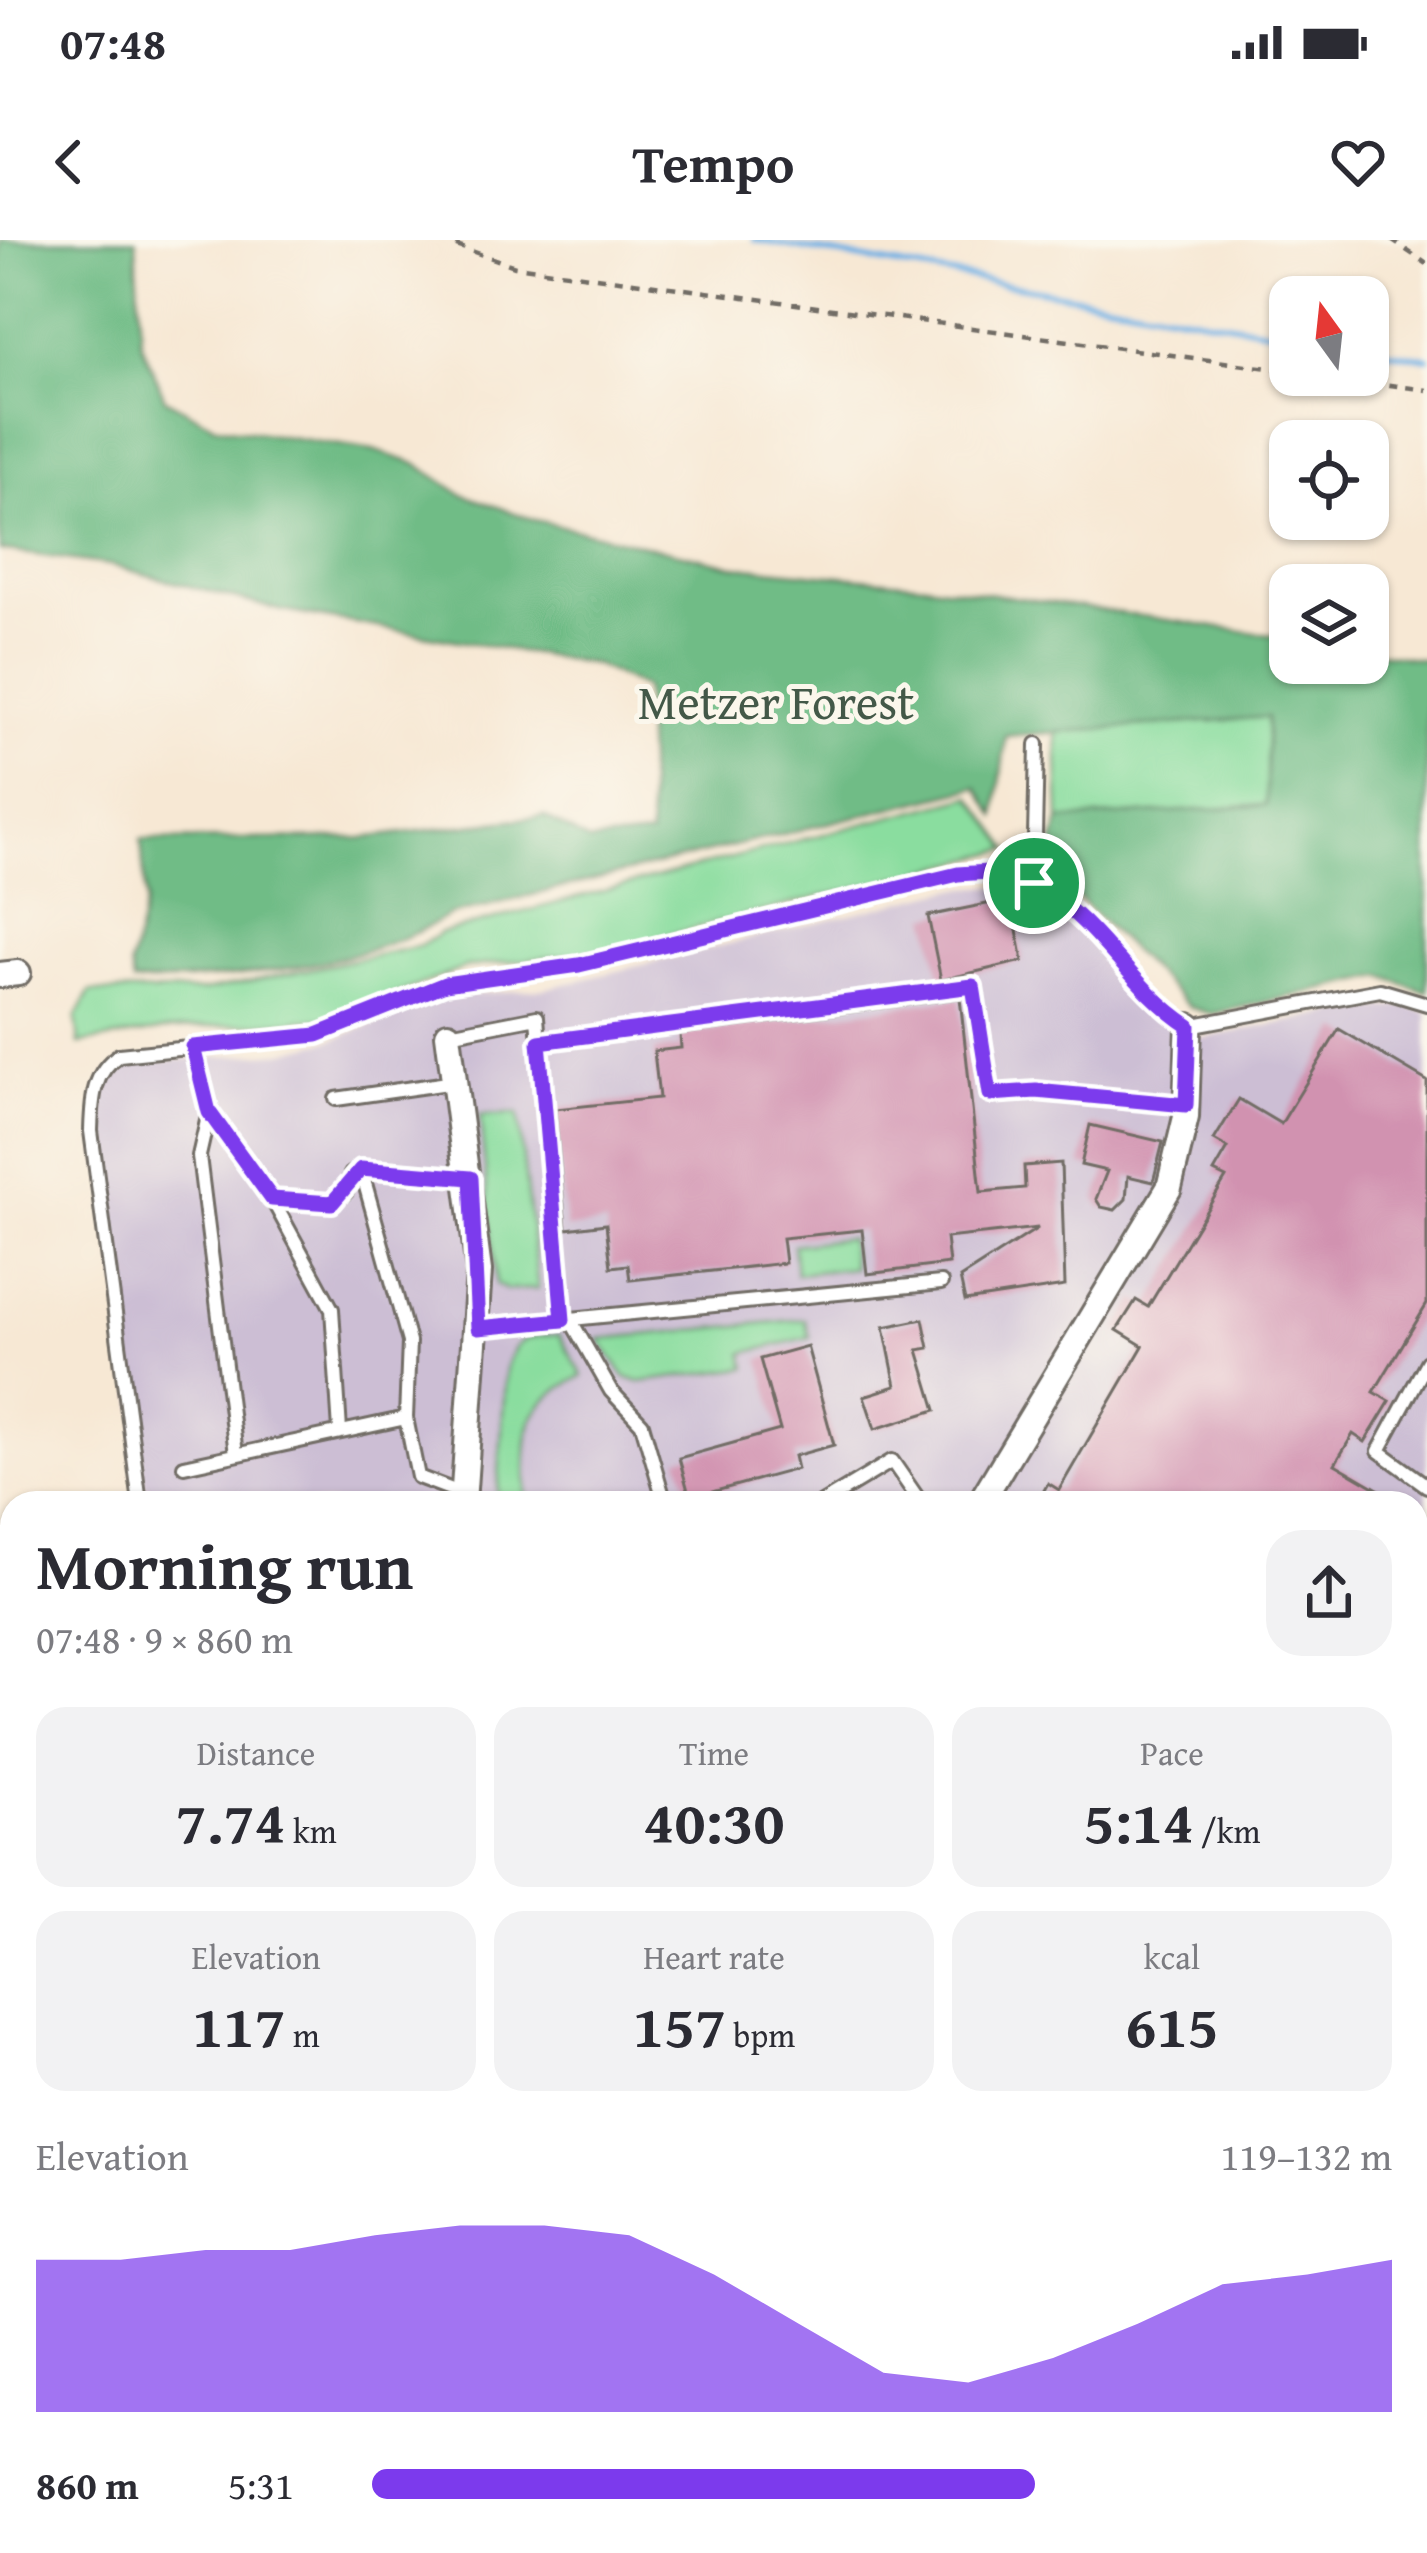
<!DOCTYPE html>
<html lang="en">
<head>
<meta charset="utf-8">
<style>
  body { margin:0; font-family:"Gentium Book Plus",serif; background:#f2f2f3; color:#2b2b33; height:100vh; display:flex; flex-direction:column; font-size:45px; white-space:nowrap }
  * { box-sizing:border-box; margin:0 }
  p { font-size:39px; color:#7c7c81 }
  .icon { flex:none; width:66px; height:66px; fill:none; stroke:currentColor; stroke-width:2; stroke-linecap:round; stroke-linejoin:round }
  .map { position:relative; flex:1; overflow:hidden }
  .sheet { position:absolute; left:0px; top:1251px; width:1428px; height:1062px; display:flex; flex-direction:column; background:#fff; border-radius:36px 36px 0 0; box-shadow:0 3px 9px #0004 }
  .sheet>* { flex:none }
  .needle { width:78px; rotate:345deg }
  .tools { position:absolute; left:1269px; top:36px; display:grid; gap:24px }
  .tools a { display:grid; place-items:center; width:120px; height:120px; border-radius:24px; background:#fff; box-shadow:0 3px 9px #0004; font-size:60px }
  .pin { position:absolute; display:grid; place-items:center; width:102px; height:102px; color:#fff; margin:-51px; border:6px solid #fff; border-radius:50%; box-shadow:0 3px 12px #0007 }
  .round { display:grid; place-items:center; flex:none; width:126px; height:126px; border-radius:36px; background:#f2f2f3 }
  .overview { display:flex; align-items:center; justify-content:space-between; height:204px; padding:0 36px }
  h1 { font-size:66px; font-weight:800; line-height:90px }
  .stats { display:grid; grid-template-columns:repeat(3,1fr); gap:18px; height:204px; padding:12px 36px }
  .stats div { display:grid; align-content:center; border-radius:30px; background:#f2f2f3; text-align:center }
  .stats b { font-size:60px; font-weight:800 }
  .stats small { font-size:33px; font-weight:400 }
  .stats p { font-size:33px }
  .chart { height:336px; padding:24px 36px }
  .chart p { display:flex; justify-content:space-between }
  .chart svg { width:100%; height:216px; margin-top:12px; fill:#7c3aed; opacity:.7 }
  ul { padding:0 36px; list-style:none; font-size:39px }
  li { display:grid; grid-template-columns:192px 144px 1fr; align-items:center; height:90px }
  li i { height:30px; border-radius:15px; background:#7c3aed }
  .status { display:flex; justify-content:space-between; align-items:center; height:84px; padding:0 60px; background:#fff; direction:ltr }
  .status svg { height:33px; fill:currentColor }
  header { display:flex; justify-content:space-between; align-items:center; height:156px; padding:0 36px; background:#fff; font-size:54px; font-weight:800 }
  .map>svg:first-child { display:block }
  .industrial { fill:#ccbed4 }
  .green { fill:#8add9f; stroke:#5a8465; stroke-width:3 }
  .forest { fill:#6fbc86; stroke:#4d7458; stroke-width:3 }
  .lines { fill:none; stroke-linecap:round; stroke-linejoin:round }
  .stream { stroke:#6fb1e4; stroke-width:6 }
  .building { fill:#d192b0 }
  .lane-casing { stroke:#726d66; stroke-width:18 }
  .street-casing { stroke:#726d66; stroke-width:30 }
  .secondary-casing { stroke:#726d66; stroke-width:42 }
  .path { stroke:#726d66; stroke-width:4.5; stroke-dasharray:9 9; stroke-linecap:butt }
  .lane { stroke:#fff; stroke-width:12 }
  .street { stroke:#fff; stroke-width:24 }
  .secondary { stroke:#fff; stroke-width:36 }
  .route-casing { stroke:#fff; stroke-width:24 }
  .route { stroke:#7c3aed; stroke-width:15 }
  .labels { text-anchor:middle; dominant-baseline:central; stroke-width:10; stroke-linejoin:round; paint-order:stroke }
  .park-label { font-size:48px; fill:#435848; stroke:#fbf7ec }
</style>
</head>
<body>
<div class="status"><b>07:48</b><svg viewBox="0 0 49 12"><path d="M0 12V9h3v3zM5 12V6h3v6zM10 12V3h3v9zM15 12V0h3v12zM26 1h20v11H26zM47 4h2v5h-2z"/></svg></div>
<header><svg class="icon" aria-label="back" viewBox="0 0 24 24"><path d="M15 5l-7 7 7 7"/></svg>Tempo<svg class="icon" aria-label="heart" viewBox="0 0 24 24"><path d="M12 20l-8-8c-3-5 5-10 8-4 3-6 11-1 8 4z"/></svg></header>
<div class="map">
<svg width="1427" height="2313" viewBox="0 0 1427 2313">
  <rect width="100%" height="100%" fill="#fbf7ec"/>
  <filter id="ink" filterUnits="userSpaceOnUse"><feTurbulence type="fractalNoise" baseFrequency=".00833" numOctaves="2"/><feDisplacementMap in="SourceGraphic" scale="24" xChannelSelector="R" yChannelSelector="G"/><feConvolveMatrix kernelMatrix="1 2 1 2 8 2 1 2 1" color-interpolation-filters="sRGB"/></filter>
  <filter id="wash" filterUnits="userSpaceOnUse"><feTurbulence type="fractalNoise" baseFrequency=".004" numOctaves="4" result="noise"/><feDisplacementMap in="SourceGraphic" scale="48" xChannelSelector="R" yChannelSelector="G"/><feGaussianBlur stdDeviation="2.7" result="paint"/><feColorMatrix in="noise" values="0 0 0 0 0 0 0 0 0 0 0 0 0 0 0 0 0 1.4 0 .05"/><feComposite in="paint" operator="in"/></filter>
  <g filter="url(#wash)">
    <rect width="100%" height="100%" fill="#f7e8d4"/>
    <path class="industrial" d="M993,646L1023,654L1065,676L1175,791L1203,798L1343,771L1403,766L1427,772V1841L1416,1831V1263H147L99,874L105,843L130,823L284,812L332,800L443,756L544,749L953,649Z"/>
    <path class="green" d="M1268,477L1266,566L1060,580L1057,492Z
      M971,556L1010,609L609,710L467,727L333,778L164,790L79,804L76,778L90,752L205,751L420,706L441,693Z
      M518,874L538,1049L507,1050L496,1044L480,875Z
      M849,998L853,1028L796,1034L793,1005Z
      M805,1079L810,1097L744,1113L747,1128L640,1142L625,1137L599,1099Z
      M559,1095L583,1136C515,1168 528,1196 526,1263H497L506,1127C516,1096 529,1096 559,1095Z
      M1416,1960H1427V2177H1416Z
      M1427,2196V2313H1382V2301H1416V2197Z"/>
    <path class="forest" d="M0,0H136L141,102L165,159L216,186L373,210L417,224L461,254L535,280L735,326L925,344L1290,398V423H1368V411L1427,420V752L1382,736L1211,774L1189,767L1047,627L1060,580L1266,565L1267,477L1006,496L996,576L977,547L449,675C366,727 230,739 133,743L130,726L146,662L141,600L363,598L544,576L589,602L650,596L644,448L593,424L279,370L110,325L0,310Z
      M12,1484V1696L0,1706V1490Z"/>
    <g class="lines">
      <path class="stream" d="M754,0L1290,94
        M1368,108L1427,118"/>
    </g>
    <g id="blocks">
      <path class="building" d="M1011,659L1023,721L941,740L928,676Z
        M960,758L981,952L1025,948L1024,926L1061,923L1065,1046L965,1061L960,1038L1038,988L946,998L949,1024L867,1034L862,990L782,998L785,1023L630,1040L628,1025L611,1027L606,984L566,989L555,869L659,858L654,811L681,808L680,794Z
        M1339,789L1427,841V1064L1374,1152L1390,1161L1365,1202L1353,1194L1335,1224L1402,1263H1037L1048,1243L1059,1250L1143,1106L1117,1090L1136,1060L1148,1067L1226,938L1214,932L1228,908L1214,900L1239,859L1281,884Z
        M1090,885L1163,902L1153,942L1128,936L1126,959L1115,970L1101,967L1096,959L1107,931L1081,925Z
        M923,1079L929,1108L918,1110L936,1170L875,1189L864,1156L896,1146L884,1087Z
        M807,1106L834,1205L794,1216L797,1229L690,1258L679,1218L780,1190L760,1119Z"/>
    </g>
  </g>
  <g filter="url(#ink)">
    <use href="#blocks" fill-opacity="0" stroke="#726d66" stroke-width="3"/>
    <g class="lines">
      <g class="lane-casing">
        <path id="lane" d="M1034,643L1037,504
          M449,794L537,777L539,802L973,746L990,854L1036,851L1186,865
          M539,802L563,1080
          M193,807L209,872L199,916L236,1214
          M336,859L455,842
          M209,872L272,959L332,1069L340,1191
          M361,929L409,1102L406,1178L418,1237L463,1254
          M272,959L332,963L346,952L351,934L361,929L469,938
          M570,1079L611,1151L642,1184L665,1263
          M478,1088L941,1043
          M1427,1122L1379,1211L1427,1246
          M184,1226L406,1178
          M140,1263L91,891C92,861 92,833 119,815L318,795L445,744L579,725L959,634C1092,629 1098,726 1189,786L1380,750L1427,764
          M822,1263L892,1221L921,1263
          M0,1477L12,1472
          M1416,1861L1427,1866
          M906,2301L910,2313"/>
      </g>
      <g class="street-casing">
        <path id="street" d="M0,735L18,733
          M448,794L479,1031L463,1263
          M980,1263L1169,948L1186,877L1189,786
          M1416,1390L1427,1376
          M1416,1737L1427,1735
          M0,1861L12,1848
          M1136,2301L1142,2313
          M395,2306L431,2304L481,2313
          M802,2313L813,2301"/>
      </g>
      <g class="secondary-casing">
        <path id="secondary" d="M0,1454L12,1450"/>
      </g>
      <path class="path" d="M439,0L515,26L1290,131
        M1391,0L1427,24
        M1317,135L1427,150"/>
      <use href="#lane" class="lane"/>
      <use href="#street" class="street"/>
      <use href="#secondary" class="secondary"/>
    </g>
  </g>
  <g class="lines" filter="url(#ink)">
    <g class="route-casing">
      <path id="route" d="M988,632C1086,646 1114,737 1189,786L1186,865L1036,851L990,854L973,746L539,802L563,1080L478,1088L471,938L361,929L332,963L272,959L209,872L193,807L317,795L445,744L579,725L958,634Z"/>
    </g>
    <use href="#route" class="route"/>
  </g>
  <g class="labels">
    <g class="park-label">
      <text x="776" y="461">Metzer Forest</text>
    </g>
  </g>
</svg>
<div class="tools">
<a><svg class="needle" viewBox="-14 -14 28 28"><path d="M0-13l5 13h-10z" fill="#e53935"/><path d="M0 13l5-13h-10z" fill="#7c7c81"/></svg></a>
<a><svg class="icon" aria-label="locate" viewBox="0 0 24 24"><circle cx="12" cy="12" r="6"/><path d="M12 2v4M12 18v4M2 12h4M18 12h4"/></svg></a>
<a><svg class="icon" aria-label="layers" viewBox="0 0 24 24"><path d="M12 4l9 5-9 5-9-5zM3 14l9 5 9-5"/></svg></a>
</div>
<div class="pin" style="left:1034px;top:643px;background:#1e9e55"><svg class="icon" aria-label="arrive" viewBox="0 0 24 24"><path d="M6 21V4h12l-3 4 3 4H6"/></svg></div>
<section class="sheet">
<div class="overview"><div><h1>Morning run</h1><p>07:48 · 9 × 860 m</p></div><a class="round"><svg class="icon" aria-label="share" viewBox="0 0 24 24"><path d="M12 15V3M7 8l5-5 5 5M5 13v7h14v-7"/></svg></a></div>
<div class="stats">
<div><p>Distance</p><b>7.74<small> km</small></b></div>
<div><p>Time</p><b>40:30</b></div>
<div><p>Pace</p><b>5:14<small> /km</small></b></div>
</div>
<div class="stats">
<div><p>Elevation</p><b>117<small> m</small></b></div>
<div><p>Heart rate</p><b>157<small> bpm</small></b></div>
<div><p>kcal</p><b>615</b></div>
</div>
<div class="chart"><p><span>Elevation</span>119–132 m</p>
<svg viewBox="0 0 160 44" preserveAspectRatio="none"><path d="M0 44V13L10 13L20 11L30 11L40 8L50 6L60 6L70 8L80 16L90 26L100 36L110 38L120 33L130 26L140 18L150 16L160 13V44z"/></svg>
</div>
<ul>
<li><b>860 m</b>5:31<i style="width:65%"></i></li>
</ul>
</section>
</div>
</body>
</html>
